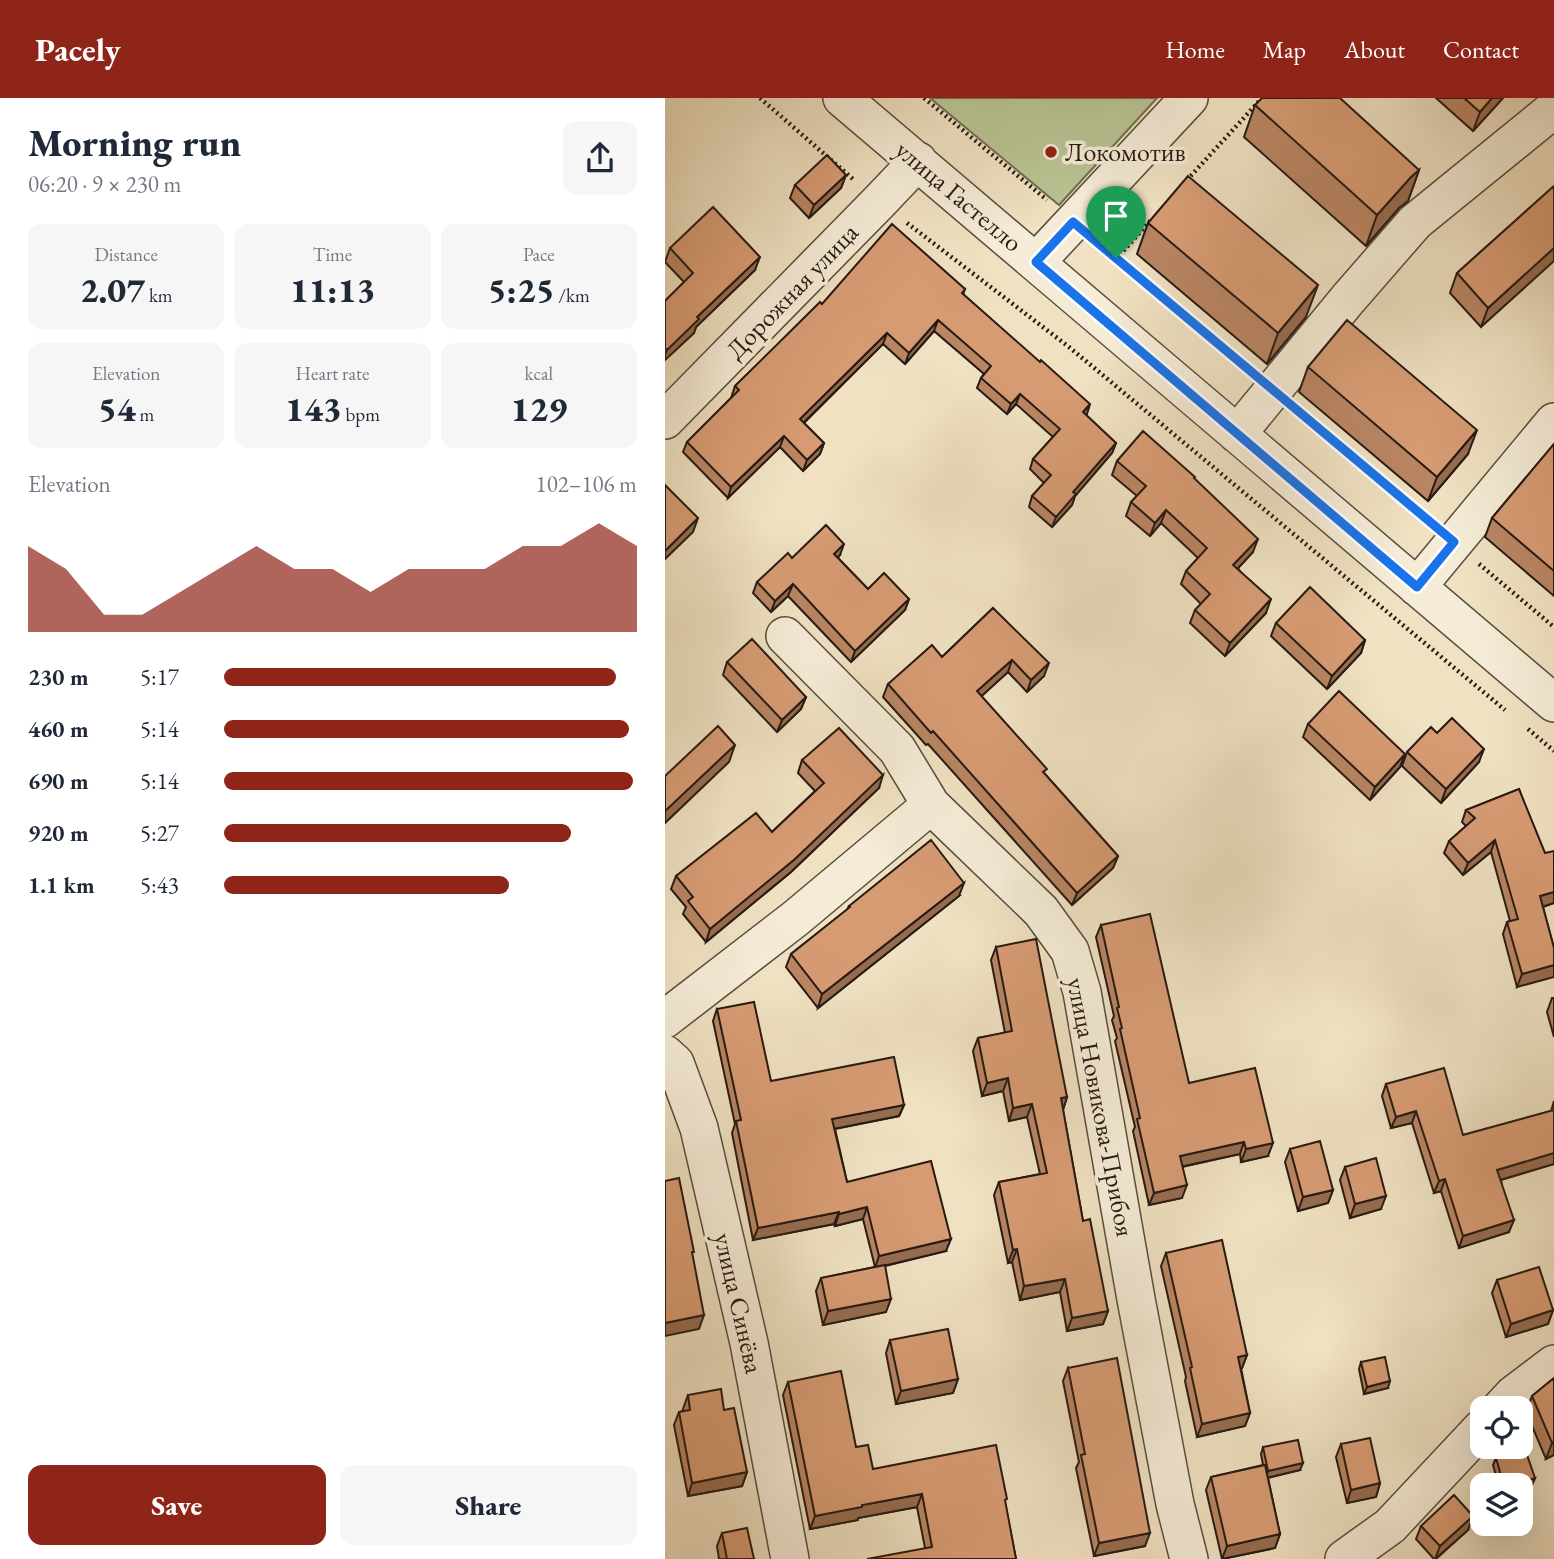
<!DOCTYPE html>
<html lang="en">
<head>
<meta charset="utf-8">
<style>
  body { margin:0; font-family:"EB Garamond",serif; background:#f6f6f7; color:#1f2937; height:100vh; display:flex; flex-direction:column; font-size:26px; white-space:nowrap }
  * { box-sizing:border-box; margin:0 }
  p { font-size:23px; color:#747a83 }
  .icon { flex:none; width:38px; height:38px; fill:none; stroke:currentColor; stroke-width:2; stroke-linecap:round; stroke-linejoin:round }
  .map { position:relative; flex:1; overflow:hidden }
  .details { display:flex; flex-direction:column; background:#fff; width:665px }
  .details>* { flex:none }
  .tools { position:absolute; left:805px; top:1298px; display:grid; gap:14px }
  .tools a { display:grid; place-items:center; width:63px; height:63px; border-radius:14px; background:#fff; box-shadow:0 7px 28px #0002; font-size:35px }
  .pin { position:absolute; display:grid; place-items:center; width:60px; height:60px; color:#fff; margin:-72px -30px; border-radius:50% 50% 50% 0; rotate:-45deg; box-shadow:0 0 7px #0007 }
  .pin .icon { rotate:45deg }
  .round { display:grid; place-items:center; flex:none; width:74px; height:74px; border-radius:14px; background:#f6f6f7 }
  .head { display:flex; align-items:center; justify-content:space-between; height:119px; padding:0 28px }
  h1 { font-size:38px; font-weight:800; line-height:52px }
  .figures { display:grid; grid-template-columns:repeat(3,1fr); gap:10px; height:119px; padding:7px 28px }
  .figures div { display:grid; align-content:center; border-radius:14px; background:#f6f6f7; text-align:center }
  .figures b { font-size:35px; font-weight:800 }
  .figures small { font-size:19px; font-weight:400 }
  .figures p { font-size:19px }
  .chart { height:196px; padding:14px 28px }
  .chart p { display:flex; justify-content:space-between }
  .chart svg { width:100%; height:126px; margin-top:7px; fill:#8f2418; opacity:.7 }
  .cta { display:flex; gap:14px; margin-top:auto; padding:14px 28px }
  .cta a { flex:1; height:80px; border-radius:14px; background:#8f2418; color:#fff; font-size:28px; font-weight:800; line-height:80px; text-align:center }
  .cta a+a { background:#f6f6f7; color:#1f2937 }
  ul { padding:0 28px; list-style:none; font-size:23px }
  li { display:grid; grid-template-columns:112px 84px 1fr; align-items:center; height:52px }
  li i { height:18px; border-radius:9px; background:#8f2418 }
  header { display:flex; align-items:center; gap:42px; box-sizing:border-box; height:98px; padding:0 35px; background:#8f2418; color:#fff }
  header strong { font-size:33px }
  nav { display:flex; gap:38px; margin-inline-start:auto; font-size:24px }
  main { display:flex; flex:1; min-height:0 }
  .map>svg:first-child { display:block }
  .green { fill:#b9c393; stroke:#706e53; stroke-width:2 }
  .lines { fill:none; stroke-linecap:round; stroke-linejoin:round }
  .minor-casing { stroke:#594c3f; stroke-width:40 }
  .path { stroke:#271a13; stroke-width:4.5; stroke-dasharray:2 3.5; stroke-linecap:butt }
  .minor { stroke:#f5ecd7; stroke-width:37 }
  .wall { fill:#b98563; stroke:#271a13; stroke-width:2 }
  .shaded-wall { fill:#966c50; stroke:#271a13; stroke-width:2 }
  .building { fill:#d79b73; stroke:#271a13; stroke-width:2 }
  .route-casing { stroke:#fff; stroke-width:14 }
  .route { stroke:#1a73e8; stroke-width:9 }
  .poi-dot { fill:#8f2418; stroke:#f5ecd7; stroke-width:2.5 }
  .labels { text-anchor:middle; dominant-baseline:central; stroke-width:7; stroke-linejoin:round; paint-order:stroke }
  .poi-label { font-size:26px; fill:#271a13; stroke:#f5ecd7; text-anchor:start }
  .street-label { font-size:26px; fill:#271a13; stroke:#f5ecd7 }
</style>
</head>
<body>
<header>
<strong>Pacely</strong>
<nav><a>Home</a><a>Map</a><a>About</a><a>Contact</a></nav>
</header>
<main>
<section class="details">
<div class="head"><div><h1>Morning run</h1><p>06:20 · 9 × 230 m</p></div><a class="round"><svg class="icon" aria-label="share" viewBox="0 0 24 24"><path d="M12 15V3M7 8l5-5 5 5M5 13v7h14v-7"/></svg></a></div>
<div class="figures">
<div><p>Distance</p><b>2.07<small> km</small></b></div>
<div><p>Time</p><b>11:13</b></div>
<div><p>Pace</p><b>5:25<small> /km</small></b></div>
</div>
<div class="figures">
<div><p>Elevation</p><b>54<small> m</small></b></div>
<div><p>Heart rate</p><b>143<small> bpm</small></b></div>
<div><p>kcal</p><b>129</b></div>
</div>
<div class="chart"><p><span>Elevation</span>102–106 m</p>
<svg viewBox="0 0 160 44" preserveAspectRatio="none"><path d="M0 44V14L10 22L20 38L30 38L40 30L50 22L60 14L70 22L80 22L90 30L100 22L110 22L120 22L130 14L140 14L150 6L160 14V44z"/></svg>
</div>
<ul>
<li><b>230 m</b>5:17<i style="width:95%"></i></li>
<li><b>460 m</b>5:14<i style="width:98%"></i></li>
<li><b>690 m</b>5:14<i style="width:99%"></i></li>
<li><b>920 m</b>5:27<i style="width:84%"></i></li>
<li><b>1.1 km</b>5:43<i style="width:69%"></i></li>
</ul>
<div class="cta"><a>Save</a><a>Share</a></div>
</section>
<div class="map">
<svg width="889" height="1461" viewBox="0 0 889 1461">
  <rect width="100%" height="100%" fill="#efe1c2"/>
  <filter id="stains"><feTurbulence type="fractalNoise" baseFrequency=".00286" numOctaves="4"/><feColorMatrix values="0 0 0 0 .2 0 0 0 0 .09 0 0 0 0 .02 0 0 0 .5 -.17"/></filter>
  <radialGradient id="worn" r=".72"><stop offset=".6" stop-color="#630" stop-opacity="0"/><stop offset="1" stop-color="#630" stop-opacity=".3"/></radialGradient>
  <path class="green" d="M265,0H492L394,107Z"/>
  <g class="lines">
    <g class="minor-casing">
      <path id="minor" d="M177,0L889,605
        M371,164L524,0
        M0,322L214,104L253,63
        M572,336L683,201L750,124L889,11
        M752,489L889,324
        M120,538L232,651L266,707L376,813L405,853L417,894L471,1201L510,1406L524,1461
        M0,921L131,820L266,707
        M0,956L10,965L34,1030L84,1245L125,1461
        M835,1311L848,1297L889,1266
        M679,1461L725,1428L817,1330"/>
    </g>
    <path class="path" d="M95,0L189,82
      M259,0L382,102
      M522,82L597,0
      M242,125L404,249L840,612
      M434,146L583,271
      M451,161L486,122
      M632,313L762,422
      M814,466L889,529
      M863,631L889,653"/>
    <use href="#minor" class="minor"/>
  </g>
  <path class="wall" d="M771,0H838L808,33Z
    M590,7L754,72L743,103L734,110L701,148L579,39Z
    M181,77L176,90L144,120L125,100L130,87Z
    M889,88L816,229L785,195L792,175Z
    M483,125L641,219L602,266L472,156Z
    M5,150L90,172L31,229L29,235L0,262V203L19,184L0,164Z
    M300,191L298,197L421,317L451,345L447,355L410,398L407,407L387,429L364,409L367,398L379,385L365,371L368,361L388,339L351,306L342,316L312,290L316,280L319,276L269,233L240,266L218,246L139,325L159,345L155,356L138,373L115,349L63,400L18,354L22,344L66,300L70,288L157,206Z
    M643,269L803,356L763,403L634,294Z
    M889,346V498L820,439L827,420Z
    M452,363L529,381L588,454L573,470L601,515L560,558L525,525L530,512L536,506L516,486L521,473L533,460L496,425L485,438L461,418L466,404L472,398L447,377Z
    M175,457L173,460L203,491L244,501L240,512L186,564L123,498L106,514L88,495L92,484L127,460Z
    M328,510L379,578L362,594L343,574L316,598L380,676L453,758L448,770L407,807L263,646L261,647L218,599L223,586L277,559Z
    M611,525L700,542L696,555L662,591L606,538Z
    M62,564L141,599L136,611L112,634L58,577Z
    M643,626L735,669L705,702L638,639Z
    M772,635L814,664L776,705L737,668L742,654Z
    M137,662L214,690L126,774L41,844L18,816L21,809L6,791L11,778L107,734L150,693L133,675Z
    M854,691L889,805L878,809L889,850L852,889L838,836L842,824L845,823L826,754L798,777L779,755L784,743L801,728L797,724L801,712Z
    M294,798L153,910L121,869L126,856L182,812L184,808Z
    M436,827L524,985L603,1058L576,1064L575,1056L517,1069V1100L484,1107L468,1033L470,1029L450,943L452,940L447,922L449,918L431,839Z
    M331,849L402,999L398,1012L418,1123L443,1213L438,1226L402,1233L395,1194L355,1202L347,1164L343,1165L329,1097L334,1084L375,1076L362,1019L344,1023L338,993L317,998L308,953L313,940L340,935L326,862Z
    M887,900H889V939L882,914Z
    M52,911L106,983L239,1007L234,1018L170,1031L182,1084L281,1153L220,1168L221,1214L158,1227L151,1193L156,1180L210,1169L198,1121L170,1128L169,1126L88,1142L67,1035L70,1026L48,923Z
    M721,986L798,1037L886,1013L889,1003V1066L836,1082L844,1134L794,1150L776,1093L769,1095L747,1025L726,1030L717,998Z
    M625,1051L668,1092L663,1105L633,1113L620,1064Z
    M680,1069L716,1111L685,1120L675,1082Z
    M501,1155L582,1257L577,1270H576L585,1315L580,1328L532,1339L520,1283L521,1279L496,1168Z
    M832,1182L888,1212L883,1226L841,1239L827,1195Z
    M225,1242L293,1281L288,1295L231,1306L221,1255Z
    M696,1264L723,1290L699,1296L694,1271Z
    M403,1270L480,1448L429,1458L411,1370L414,1364L398,1283Z
    M889,1280V1357L881,1361L861,1314L867,1298Z
    M123,1284L191,1349L208,1371L340,1405L351,1461L260,1450L252,1409L193,1420V1422L145,1431L118,1297Z
    M23,1297L59,1312L82,1374L77,1388L23,1398L9,1327L14,1314L18,1313V1311Z
    M676,1346L715,1385L711,1399L682,1405L671,1359Z
    M598,1349L635,1372L603,1380L615,1436L610,1450L557,1461L541,1392L546,1379L598,1367L596,1356Z
    M831,1360L870,1380L867,1387L834,1388L828,1367Z
    M756,1428L803,1432L771,1461H769L751,1441Z
    M57,1435L89,1461H54L52,1448Z"/>
  <path class="shaded-wall" d="M827,0H838L808,33L815,14Z
    M754,72L743,103L734,110L701,148L712,117L746,79Z
    M181,77L176,90L144,120L149,107Z
    M889,150V163L816,229L823,210Z
    M95,159L90,172L31,229L29,235L0,262V257L2,252L32,219Z
    M653,187L641,219L602,266L613,235Z
    M273,222L269,233L240,266L244,255Z
    M222,235L218,246L131,332L135,321Z
    M355,296L351,306L342,316L346,306Z
    M425,306L422,316L414,325L418,314Z
    M812,332L803,356L763,403L772,379Z
    M119,338L115,349L63,400L66,389Z
    M159,345L155,356L138,373L142,362Z
    M451,345L447,355L410,398L407,407L387,429L391,419L408,394Z
    M501,412L496,425L485,438L490,425Z
    M33,420L28,434L0,461V453Z
    M593,441L588,454L564,480L568,467Z
    M179,446L175,457L165,467L169,456Z
    M128,486L123,498L106,514L110,503Z
    M244,501L240,512L186,564L190,553Z
    M606,501L601,515L560,558L565,545Z
    M700,542L696,555L662,591L667,578Z
    M347,562L343,574L308,606L312,593Z
    M384,565L379,578L362,594L366,582Z
    M141,599L136,611L112,634L117,622Z
    M70,647L64,664L0,725V713Z
    M819,651L814,664L776,705L781,691Z
    M740,656L735,669L705,702L710,689Z
    M218,677L214,690L126,774L41,844L45,831Z
    M830,742L826,754L798,777L803,765Z
    M453,758L448,770L407,807L412,795Z
    M299,785L294,798L153,910L157,896Z
    M889,794V805L870,811L875,798Z
    M889,867V879L852,889L857,876Z
    M343,980L338,993L317,998L322,985Z
    M402,999L398,1012L396,1000Z
    M367,1006L362,1019L344,1023L348,1010Z
    M239,1007L234,1018L163,1032L167,1021Z
    M751,1013L747,1025L726,1030L731,1019Z
    M579,1044L575,1056L510,1070L515,1058Z
    M608,1045L603,1058L576,1064L581,1051Z
    M889,1055V1066L828,1084L832,1072Z
    M780,1081L776,1093L769,1095L774,1083Z
    M522,1087L517,1100L484,1107L489,1095Z
    M668,1092L663,1105L633,1113L638,1099Z
    M721,1098L716,1111L685,1120L690,1106Z
    M202,1109L198,1121L170,1128L174,1116Z
    M174,1114L169,1126L88,1142L93,1130Z
    M849,1122L844,1134L794,1150L798,1138Z
    M286,1141L281,1153L210,1170L214,1158Z
    M352,1151L347,1164L343,1165L348,1152Z
    M400,1181L395,1194L355,1202L359,1188Z
    M226,1201L221,1214L158,1227L163,1213Z
    M888,1212L883,1226L841,1239L846,1226Z
    M443,1213L438,1226L402,1233L407,1220Z
    M39,1217L34,1231L0,1238V1225Z
    M582,1257L577,1270L568,1272L573,1259Z
    M293,1281L288,1295L231,1306L236,1293Z
    M725,1283L723,1290L699,1296L702,1289Z
    M585,1315L580,1328L532,1339L537,1326Z
    M889,1344V1357L881,1361L887,1345Z
    M638,1365L635,1372L601,1380L603,1373Z
    M82,1374L77,1388L23,1398L27,1385Z
    M870,1380L867,1387L856,1390V1388H845Z
    M715,1385L711,1399L682,1405L686,1392Z
    M257,1396L252,1409L193,1420V1422L145,1431L150,1418L197,1407Z
    M808,1418L803,1432L770,1461L775,1448Z
    M485,1435L480,1448L429,1458L434,1445Z
    M615,1436L610,1450L557,1461L562,1448Z"/>
  <path class="building" d="M597,0H675L754,72L746,79L712,117L590,7Z
    M799,0H827L815,14Z
    M162,57L181,77L149,107L130,87Z
    M523,78L653,187L613,235L483,125Z
    M889,88V150L823,210L792,175Z
    M48,109L95,159L32,219L34,221L2,252L0,250V203L28,175L5,150Z
    M227,126L300,191L297,195L375,264L376,262L425,306L418,314L451,345L408,394L411,396L391,419L367,398L386,377L368,361L395,331L355,296L346,306L316,280L326,268L273,222L244,255L222,235L135,321L159,345L142,362L119,338L66,389L22,344L74,292L70,288L155,204L157,206Z
    M682,222L812,332L772,379L643,269Z
    M478,333L530,379L529,380L593,441L568,467L606,501L565,545L530,512L545,496L521,473L542,450L501,412L490,425L466,404L481,388L452,363Z
    M889,346V473L827,420Z
    M0,387L33,420L0,453Z
    M161,427L179,446L169,456L203,491L219,475L244,501L190,553L128,486L110,503L92,484L123,455L127,460Z
    M645,489L700,542L667,578L611,525Z
    M328,510L384,565L366,582L347,562L312,593L382,671L378,674L453,758L412,795L268,633L266,635L223,586L267,547L277,559Z
    M87,541L141,599L117,622L62,564Z
    M674,593L740,656L710,689L643,626Z
    M787,620L819,651L781,691L742,654L766,629L772,635Z
    M53,628L70,647L0,713V678Z
    M174,630L218,677L130,761L45,831L23,803L28,799L11,778L91,715L107,734L159,685L137,662Z
    M854,691L880,755L889,753V794L875,798L889,850V867L857,876L842,824L853,821L830,742L803,765L784,743L810,720L801,712Z
    M266,742L299,785L157,896L126,856L185,809L184,808Z
    M485,816L524,985L590,970L608,1045L581,1051L579,1044L515,1058L522,1087L489,1095L472,1021L475,1020L455,931L457,930L452,910L454,909L436,827Z
    M371,841L402,999L396,1000L418,1123L425,1121L443,1213L407,1220L400,1181L359,1188L352,1151L348,1152L334,1084L382,1075L367,1006L348,1010L343,980L322,985L313,940L347,933L331,849Z
    M89,904L106,983L229,959L239,1007L167,1021L182,1084L266,1063L286,1141L214,1158L202,1109L174,1116V1114L93,1130L71,1023L76,1022L52,911Z
    M779,970L798,1037L889,1012V1055L832,1072L849,1122L798,1138L780,1081L774,1083L751,1013L731,1019L721,986Z
    M655,1043L668,1092L638,1099L625,1051Z
    M711,1060L721,1098L690,1106L680,1069Z
    M14,1080L29,1154H27L39,1217L0,1225V1083Z
    M557,1142L582,1257L573,1259L585,1315L537,1326L525,1270L527,1269L501,1155Z
    M220,1167L226,1201L163,1213L156,1180Z
    M874,1169L888,1212L846,1226L832,1182Z
    M283,1231L293,1281L236,1293L225,1242Z
    M720,1259L725,1283L702,1289L696,1264Z
    M452,1260L485,1435L434,1445L416,1357L420,1356L403,1270Z
    M176,1273L191,1349L203,1347L208,1371L331,1347L342,1401L340,1402L351,1461H202L267,1449L257,1396L197,1407V1409L150,1418L123,1284Z
    M889,1280V1344L887,1345L867,1298Z
    M56,1291L59,1312L69,1310L82,1374L27,1385L14,1314L25,1312L23,1297Z
    M705,1340L715,1385L686,1392L676,1346Z
    M633,1342L638,1365L603,1373L598,1349Z
    M860,1351L870,1380L845,1388H839L831,1360Z
    M600,1367L615,1436L562,1448L546,1379Z
    M789,1397L808,1418L775,1448L756,1428Z
    M82,1430L89,1461H62L57,1435Z"/>
  <g class="lines">
    <g class="route-casing">
      <path id="route" d="M408,124L789,444L752,489L371,164Z"/>
    </g>
    <use href="#route" class="route"/>
  </g>
  <circle class="poi-dot" cx="386" cy="54" r="7"/>
  <g class="labels">
    <g class="poi-label">
      <text x="400" y="54">Локомотив</text>
    </g>
    <g class="street-label">
      <text transform="translate(294 98) rotate(40)">улица Гастелло</text>
      <text transform="translate(127 193) rotate(-46)">Дорожная улица</text>
      <text transform="translate(436 1009) rotate(79)">улица Новикова-Прибоя</text>
      <text transform="translate(74 1205) rotate(77)">улица Синёва</text>
    </g>
  </g>
  <rect width="100%" height="100%" filter="url(#stains)"/>
  <rect width="100%" height="100%" fill="url(#worn)"/>
</svg>
<div class="tools">
<a><svg class="icon" aria-label="locate" viewBox="0 0 24 24"><circle cx="12" cy="12" r="6"/><path d="M12 2v4M12 18v4M2 12h4M18 12h4"/></svg></a>
<a><svg class="icon" aria-label="layers" viewBox="0 0 24 24"><path d="M12 4l9 5-9 5-9-5zM3 14l9 5 9-5"/></svg></a>
</div>
<div class="pin" style="left:451px;top:160px;background:#1e9e55"><svg class="icon" aria-label="arrive" viewBox="0 0 24 24"><path d="M6 21V4h12l-3 4 3 4H6"/></svg></div>
</div>
</main>
</body>
</html>
